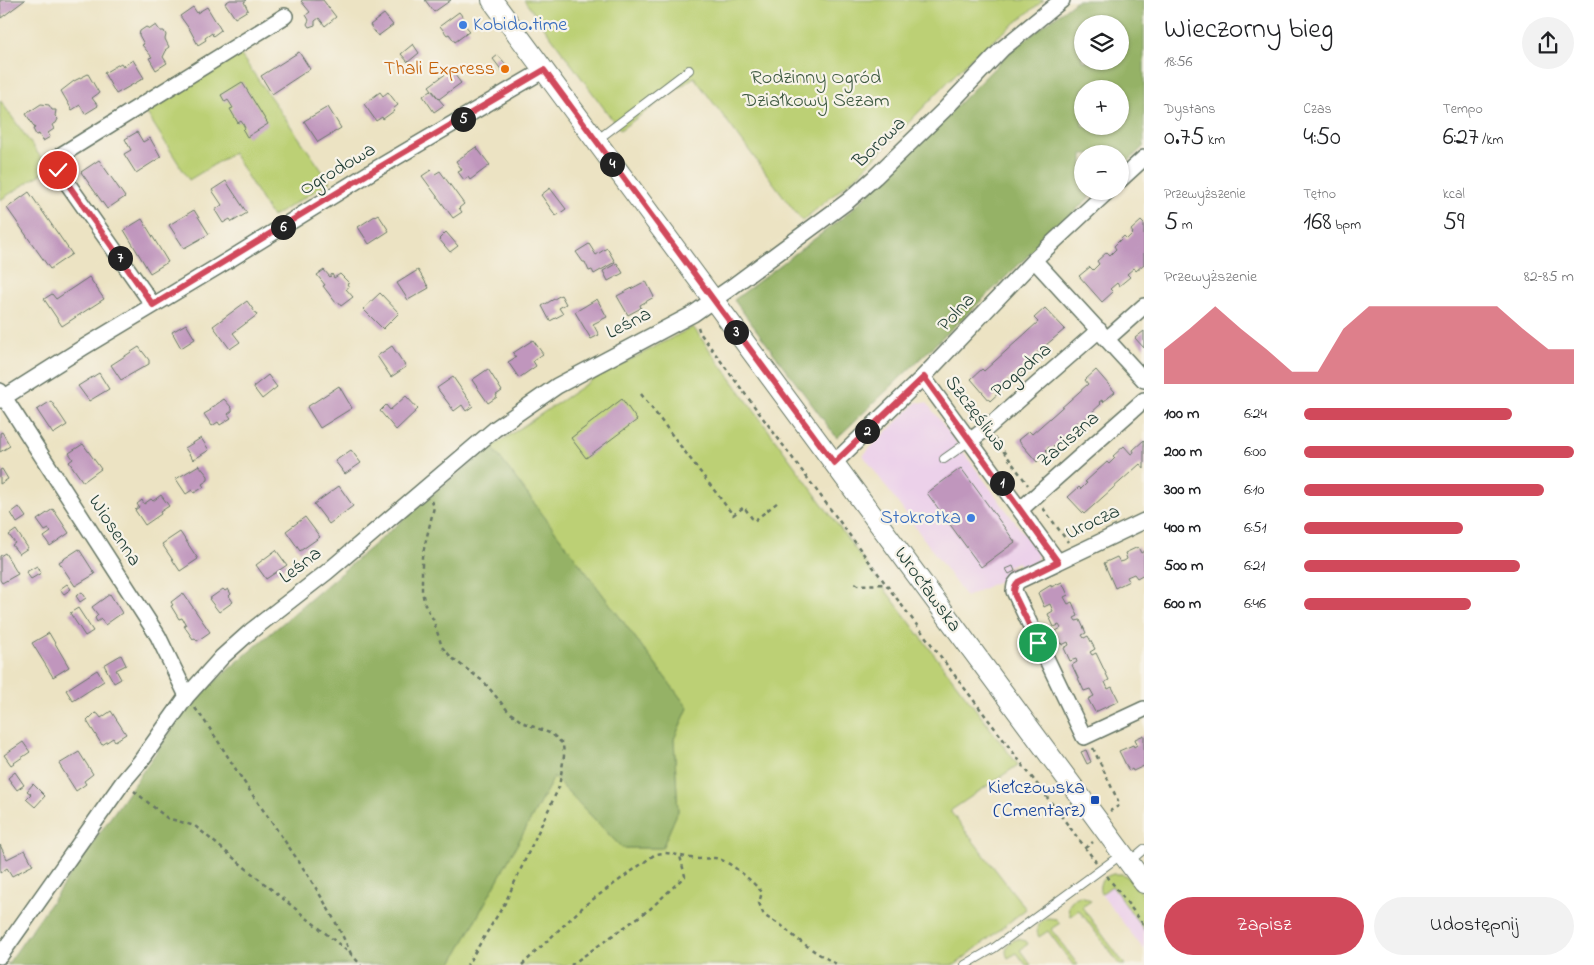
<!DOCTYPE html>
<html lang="pl">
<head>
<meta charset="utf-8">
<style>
  body { margin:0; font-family:"Indie Flower",sans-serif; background:#f2f2f2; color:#202124; height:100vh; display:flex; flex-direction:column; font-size:19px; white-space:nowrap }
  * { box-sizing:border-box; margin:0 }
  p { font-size:16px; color:#757577 }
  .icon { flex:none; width:28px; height:28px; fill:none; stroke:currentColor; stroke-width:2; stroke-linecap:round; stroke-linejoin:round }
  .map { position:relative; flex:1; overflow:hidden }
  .side { display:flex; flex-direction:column; background:#fff; width:450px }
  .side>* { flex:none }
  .buttons { position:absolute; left:1074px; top:15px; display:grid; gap:10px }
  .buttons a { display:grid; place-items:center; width:55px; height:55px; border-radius:50%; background:#fff; box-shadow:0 1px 4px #0004; font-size:25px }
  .pin { position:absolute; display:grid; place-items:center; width:42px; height:42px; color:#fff; margin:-21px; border:2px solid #fff; border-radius:50%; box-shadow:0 1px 5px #0007 }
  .km { position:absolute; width:25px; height:25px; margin:-12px; border-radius:50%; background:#222; color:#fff; font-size:14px; line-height:25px; text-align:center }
  .round { display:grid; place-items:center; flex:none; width:52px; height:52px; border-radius:26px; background:#f2f2f2 }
  .summary { display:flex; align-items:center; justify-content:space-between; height:85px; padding:0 20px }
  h1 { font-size:28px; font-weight:600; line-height:38px }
  .metrics { display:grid; grid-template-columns:repeat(3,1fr); gap:8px; height:85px; padding:5px 20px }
  .metrics div { display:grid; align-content:center }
  .metrics b { font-size:25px; font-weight:600 }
  .metrics small { font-size:14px; font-weight:400 }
  .metrics p { font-size:14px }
  .chart { height:140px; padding:10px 20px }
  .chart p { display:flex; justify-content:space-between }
  .chart svg { width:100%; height:90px; margin-top:5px; fill:#d1495b; opacity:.7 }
  .primary-button { display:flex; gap:10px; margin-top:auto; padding:10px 20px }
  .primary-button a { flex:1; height:58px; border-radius:30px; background:#d1495b; color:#fff; font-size:20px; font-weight:600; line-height:58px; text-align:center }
  .primary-button a+a { background:#f2f2f2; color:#202124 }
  ul { padding:0 20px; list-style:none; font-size:16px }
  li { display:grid; grid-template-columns:80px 60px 1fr; align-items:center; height:38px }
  li i { height:12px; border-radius:6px; background:#d1495b }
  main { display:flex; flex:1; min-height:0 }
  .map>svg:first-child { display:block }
  .built { fill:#ecd1ea }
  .green { fill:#bcd074; stroke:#6e8654 }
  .forest { fill:#95b266; stroke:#5a784d; fill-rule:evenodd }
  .building { fill:#c096bd }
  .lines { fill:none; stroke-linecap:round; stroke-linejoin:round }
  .service-casing { stroke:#677766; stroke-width:10 }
  .minor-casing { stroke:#677766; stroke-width:18 }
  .tertiary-casing { stroke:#677766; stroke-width:22 }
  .path { stroke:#677766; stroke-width:2.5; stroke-dasharray:4 4; stroke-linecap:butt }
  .service { stroke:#fff; stroke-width:8 }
  .minor { stroke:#fff; stroke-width:15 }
  .tertiary { stroke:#fff; stroke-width:20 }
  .route-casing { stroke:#fff; stroke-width:10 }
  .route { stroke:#d1495b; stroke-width:6 }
  .shop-dot { fill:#3f7fe0; stroke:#f7f3e8; stroke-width:2 }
  .food-dot { fill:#e8710a; stroke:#f7f3e8; stroke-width:2 }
  .transit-dot { fill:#1a4fb4; stroke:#f7f3e8; stroke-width:2 }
  .labels { text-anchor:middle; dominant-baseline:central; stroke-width:4.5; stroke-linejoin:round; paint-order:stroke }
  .shop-label { font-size:20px; fill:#366cbe; stroke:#f7f3e8; text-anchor:start }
  .food-label { font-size:20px; fill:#c56008; stroke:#f7f3e8; text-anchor:end }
  .park-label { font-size:20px; fill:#3e5a41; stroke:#f7f3e8 }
  .street-label { font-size:20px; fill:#1f3d34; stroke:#f7f3e8 }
  .transit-label { font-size:20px; fill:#164399; stroke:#f7f3e8; text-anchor:end }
</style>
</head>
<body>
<main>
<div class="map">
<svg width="1144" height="965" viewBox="0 0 1144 965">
  <rect width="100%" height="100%" fill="#f7f3e8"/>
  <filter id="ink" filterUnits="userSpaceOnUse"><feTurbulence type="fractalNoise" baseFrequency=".02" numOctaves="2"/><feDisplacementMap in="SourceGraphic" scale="10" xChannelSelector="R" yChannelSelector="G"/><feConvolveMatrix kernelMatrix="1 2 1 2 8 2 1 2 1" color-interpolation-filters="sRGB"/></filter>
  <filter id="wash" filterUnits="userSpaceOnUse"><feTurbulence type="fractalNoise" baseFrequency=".0096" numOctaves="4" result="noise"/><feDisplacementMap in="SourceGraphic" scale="20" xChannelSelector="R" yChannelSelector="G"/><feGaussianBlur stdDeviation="1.12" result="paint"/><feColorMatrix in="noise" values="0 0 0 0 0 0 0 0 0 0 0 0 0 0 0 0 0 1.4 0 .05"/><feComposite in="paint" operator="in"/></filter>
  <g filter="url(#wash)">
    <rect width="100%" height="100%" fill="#ece3c3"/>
    <path class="built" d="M917,402L927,403L1038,553L1036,564L1022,571L1018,562L1005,567L1009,576L966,597L863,455Z
      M1112,886L1144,930V950L1101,894Z"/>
    <path class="green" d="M524,0H1044L970,59L860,173L802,221L694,77L620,130Z
      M240,54L330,182L272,217L233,153L189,180L146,112Z
      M0,100L49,169L0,200Z
      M693,327L880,583L1018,765L950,811L1026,909L955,965H451L554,777L622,848H662L678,811L674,739L688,708L492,447L595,378Z
      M1113,874H1122L1130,878L1144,896V930L1112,886L1101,894C1097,883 1103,877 1113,874Z
      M1080,896L1087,898L1091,901L1082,907L1125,965H1120L1079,910L1070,916C1066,906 1070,899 1080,896Z
      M1048,918L1056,919L1060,923L1051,929L1078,965H1073L1048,931L1039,937C1034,927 1039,920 1048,918Z
      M1018,939L1026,941L1028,944L1020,950L1031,965H1026L1017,953L1008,958C1003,949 1008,941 1018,939Z"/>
    <path class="forest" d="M1077,0H1144V146L1120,169V154H1082V191H1096L837,438L734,300L846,215L889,174L1011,51ZM1082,24H1120V61H1082ZM1082,89H1120V126H1082Z
      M492,447L688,708L674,739L678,811L662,848H622L554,777L451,965H7L193,700L433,494Z"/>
    <g id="blocks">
      <path class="building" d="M0,0H25L1,18Z
        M230,0H247L244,2L248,10L235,18L225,3Z
        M303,0H323L336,17L325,26L319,18L315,21V25L309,27L307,24L309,20L306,15L310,12L301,1Z
        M425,0H451L434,12Z
        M193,7L197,13L207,7L221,30L213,36L212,33L205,38L206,40L198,45L190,30L180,16Z
        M459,12L466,21L463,23L470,31L455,42L449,34L447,35L440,26Z
        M384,14L393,25L378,36L370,25Z
        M156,25L160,31H164L166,35L165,39L169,47L165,50L166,51L163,57L167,63L156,70L149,58L152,57L142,45L144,44L139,35L140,31L146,27L150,29Z
        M413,44L419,53L408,62L401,54Z
        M299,52L310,69L272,94L261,76Z
        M498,55L509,68L503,72L493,59Z
        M133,60L144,78L116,94L104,73L121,63L123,66Z
        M451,70L461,83L439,99L429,86Z
        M88,74L99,93L92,98L98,106L85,114L80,105L72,110L61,91L74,81Z
        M242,82L268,124L247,137L243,130L245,128L243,124L241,121L238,123L230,109L233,108L230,103L228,100L225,102L221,95Z
        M431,90L444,105L434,112L423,96Z
        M380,92L383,96L388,92L398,105L393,109L394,111L383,119L382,117L376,121L364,104Z
        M41,104L49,105L52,110H56L55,116L58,119L56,123L52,125L54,129L48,133L50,137L43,141L39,134L36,135L33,129L35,128L26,114Z
        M328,107L341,128L318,142L304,121Z
        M137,132L143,142L150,138L161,157L136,173L124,154L131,150L125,139Z
        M476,147L490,165L470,180L468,177L464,180L458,172L462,170L456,161Z
        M99,160L125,197L107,209L81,172Z
        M431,170L435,174L440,171L464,204L459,208L462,212L453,218L422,176Z
        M226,181L247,213L232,222L230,219L223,223L215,210L222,205L212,190Z
        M550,188L566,209L556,216L541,195Z
        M29,192L72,254L50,269L7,208Z
        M194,210L209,234L184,248L169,225Z
        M378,214L389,231L369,244L358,227Z
        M142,219L168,262L150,273L124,230Z
        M1141,221L1144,224V264L1136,271L1134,268L1127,274L1130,277L1119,286L1117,283L1110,289L1113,292L1102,302L1079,276L1090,267L1093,270L1099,264L1097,261L1107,252L1110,255L1116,249L1114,246L1124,236L1127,239L1133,233L1131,230Z
        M446,232L458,246L450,252L439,239Z
        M589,244L596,255L607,248L615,262L594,274L592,270L589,271L585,262H583L576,252Z
        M617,263L623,273L608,281L603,271Z
        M324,270L330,277L332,274L334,278L340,274L349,283L347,284L349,287L346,289L353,297L341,306L338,302L336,303L323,286L325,285L317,275Z
        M418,270L429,288L408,300L397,283Z
        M89,277L104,299L62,326L44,299L52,294L56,299Z
        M646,281L654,297L640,305L641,308L628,315L617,296Z
        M380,293L399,313L383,329L363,309Z
        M561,295L566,304L559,308L563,314L550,321L542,306Z
        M597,299L607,317L593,324L599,335L591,339L575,312Z
        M247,301L257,315L233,333L240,342L230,349L213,326Z
        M1045,308L1065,329L1046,345L1049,348L1041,355L1038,352L1024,365L1027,368L1019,375L1017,372L1002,385L1005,387L990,401L971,379L982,369L984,371L1038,322L1034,318Z
        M186,324L195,339L181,348L172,332Z
        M1144,331V348L1135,338Z
        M533,340L543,354L533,361L536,366L519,378L508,362L516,357L513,353Z
        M392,346L406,367L391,377L377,356Z
        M139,347L149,360V364L121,380L111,365Z
        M488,369L502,391L496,395L497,397L488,403L472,380Z
        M1096,370L1115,392L1103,402L1102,400L1099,402L1101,404L1079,424L1077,422L1071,427L1072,429L1051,449L1049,447L1046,450L1048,452L1037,462L1018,440L1029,431L1032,434L1088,384L1085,380Z
        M99,373L109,389L89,401L78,386Z
        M268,375L277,387L262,399L253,387Z
        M453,377L473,406L466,411L462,405L454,411L437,388Z
        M339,386L352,408L320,428L307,407Z
        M406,396L418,409L396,430L380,411L386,405L390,410Z
        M224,399L232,408V411L228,414L231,418L220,425L218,422L212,426L204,414L211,410L210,409Z
        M622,399L637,420L586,458L571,438Z
        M51,401L67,425L53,434L37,410Z
        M2,432L10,446L0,452V433Z
        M201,438L209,450L193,460L185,448Z
        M1144,440V469L1140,464L1084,514L1068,497L1079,487L1081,489L1087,483L1085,482L1107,462L1109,464L1115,458L1113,456L1124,446L1131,454L1134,452L1133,450Z
        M83,444L101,469L83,482L69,462L73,459L69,453Z
        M351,450L361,463L345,474L335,461Z
        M199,465L208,476V480L202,484L204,487L194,493L192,490L186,494L176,479Z
        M961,468L1015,542L981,567L927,493Z
        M2,469L8,479L0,484V470Z
        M339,486L353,506L329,524L314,504Z
        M161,495L169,506L160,512L161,514L145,525L135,510L139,507L137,504L142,500L144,504L151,499L153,501Z
        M19,507L26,517L17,523L11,513Z
        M53,509L69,533L50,546L44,537L51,532L49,529L45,531L37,520Z
        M305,517L320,537L300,551L286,531Z
        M16,530L28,548L19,554L12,545L15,543L9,535Z
        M180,532L198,559L180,571L162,544Z
        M1138,547L1141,553L1144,551V574L1137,578L1134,574L1127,577L1129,581L1115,588L1104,563L1117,557L1120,562L1124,561L1127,559L1125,553Z
        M79,549L95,574L75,586L59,562Z
        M276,550L287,565L266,579L256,565Z
        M5,553L18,574L2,583L0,580V556Z
        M37,566L41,573L31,579L26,572Z
        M1013,566L1015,571L1009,574L1006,569Z
        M1062,582L1068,595L1064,597L1068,604L1072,602L1078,616L1074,618L1076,621L1080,620L1086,633L1082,635L1084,638L1088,636L1095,649L1090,652L1092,655L1096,653L1109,680L1105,682L1108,689L1112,687L1119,701L1095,712L1088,699L1094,696L1090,689L1084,691L1072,665L1077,662L1076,659L1070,661L1064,648L1069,645L1068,642L1062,645L1056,631L1061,628L1059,625L1054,627L1048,614L1053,611L1050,604L1044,607L1038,593L1051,585V587Z
        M67,584L71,589L64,594L60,589Z
        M223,589L225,591L228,589L231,594L229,596L233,602L219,612L209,599Z
        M82,592L86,598L80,602L76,596Z
        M183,593L210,632L197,641L195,638L193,639L184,626L186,625L182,618L179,619L171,606L173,605L171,602Z
        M110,594L122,613L105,625L101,619L97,622L95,618L98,615L92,607Z
        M78,608L93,631L85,636L70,613Z
        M49,633L69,667L53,677L32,643Z
        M121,655L126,665L116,670L121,679L114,683L104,665Z
        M97,670L104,681L73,701L66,690Z
        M111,711L126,734L115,741L113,738L102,745L87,721L95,713L98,714L101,718Z
        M1144,735V766L1133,771L1132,769L1129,771L1119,751L1133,745L1134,747L1137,745L1135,739Z
        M23,742L30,752L11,765L4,755Z
        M1086,750L1091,762L1087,764L1081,752Z
        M79,752L93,774L84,781L86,784L76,791L59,764Z
        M15,772L24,785L17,790L8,778Z
        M33,784L45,796L35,807L26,799L31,794L27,791Z
        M0,845L7,859L25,850L33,865L12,876L7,868L0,873Z"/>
    </g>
  </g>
  <g filter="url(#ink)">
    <use href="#blocks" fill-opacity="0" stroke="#677766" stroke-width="1"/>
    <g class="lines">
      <g class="service-casing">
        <path id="service" d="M597,140L689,70
          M944,459L971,440
          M1130,861L1144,849
          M965,965L994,948L1122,854"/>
      </g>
      <g class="minor-casing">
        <path id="minor" d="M1120,180L1144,158
          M1034,260L1144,380
          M153,305L58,170L57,161L61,155L285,16
          M1107,339L1144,306
          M923,377L1058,562L1018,581L1015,585L1014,591L1084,737L1144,709
          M0,391L158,636L187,696
          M0,400L84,347L232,258L371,172L544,70
          M971,440L987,428L1099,330
          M834,463L923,377L1034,260L1108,191
          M1021,509L1144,400
          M1058,562L1144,521
          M0,956L123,782L140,762L187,696L222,657L251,631L327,572L495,429L557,386L693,314L729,289L848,201L875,177L944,110L1002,49L1062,0"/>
      </g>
      <g class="tertiary-casing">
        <path id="tertiary" d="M492,0L1144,883"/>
      </g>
      <path class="path" d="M698,327L700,333L891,591L1096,862
        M641,394L733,515L744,507L754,521L778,502
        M994,438L1028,485
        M431,501L434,507L422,557V591L425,605L433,619L442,647L452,658L484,682L508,711L522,722L552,734L563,744L564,756L559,787L505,903L467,965
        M1043,508L1068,542
        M855,583L858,585L886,584
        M195,708C215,734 231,763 250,791C287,845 324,893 351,954
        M1093,748L1120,805L1110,811
        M134,791L167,818L195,826L260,880L351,954L361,965
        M1085,848L1093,842
        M1107,876L1144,925
        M522,965L585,905L654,855C667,850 678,856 691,858C699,860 707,858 715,858C729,860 752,881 762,892L759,903L763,913L768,918L781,925L797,939L817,953L838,965
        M571,965L650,909L685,876L680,856"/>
      <use href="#service" class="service"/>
      <use href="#minor" class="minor"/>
      <use href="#tertiary" class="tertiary"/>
    </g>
  </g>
  <g class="lines" filter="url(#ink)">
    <g class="route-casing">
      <path id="route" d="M58,170L153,305L371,172L544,70L834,463L924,377L1058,562L1018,582C1014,586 1013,590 1015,596L1038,643"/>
    </g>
    <use href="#route" class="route"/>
  </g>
  <g class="shop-dot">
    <circle cx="463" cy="25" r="5"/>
    <circle cx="971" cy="518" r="5"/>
  </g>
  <circle class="food-dot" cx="505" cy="69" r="5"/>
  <rect class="transit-dot" x="1090" y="795" width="10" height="10" rx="2.5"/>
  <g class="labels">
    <g class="shop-label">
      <text x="473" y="25">Kobido.time</text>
      <text x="961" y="518" text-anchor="end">Stokrotka</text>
    </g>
    <g class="food-label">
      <text x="495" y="69">Thali Express</text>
    </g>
    <g class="park-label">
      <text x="816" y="78">Rodzinny Ogród<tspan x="816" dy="23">Działkowy Sezam</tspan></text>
    </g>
    <g class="street-label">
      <text transform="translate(880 143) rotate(-44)">Borowa</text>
      <text transform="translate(338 170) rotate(-31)">Ogrodowa</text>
      <text transform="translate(957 313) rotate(-47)">Polna</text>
      <text transform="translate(629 324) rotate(-27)">Leśna</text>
      <text transform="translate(1022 371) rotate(-41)">Pogodna</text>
      <text transform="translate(975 414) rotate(53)">Szczęśliwa</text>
      <text transform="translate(1069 440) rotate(-41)">Zaciszna</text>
      <text transform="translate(1093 523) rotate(-25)">Urocza</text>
      <text transform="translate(114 531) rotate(57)">Wiosenna</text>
      <text transform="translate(301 566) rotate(-38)">Leśna</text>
      <text transform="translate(927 590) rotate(54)">Wrocławska</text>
    </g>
    <g class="transit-label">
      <text x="1085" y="788">Kiełczowska<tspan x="1085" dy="23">(Cmentarz)</tspan></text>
    </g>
  </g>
</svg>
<div class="buttons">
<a><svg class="icon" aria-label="layers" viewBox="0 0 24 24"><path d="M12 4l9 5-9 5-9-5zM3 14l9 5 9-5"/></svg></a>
<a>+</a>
<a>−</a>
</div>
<div class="pin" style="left:1038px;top:643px;background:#1e9e55"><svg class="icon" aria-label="arrive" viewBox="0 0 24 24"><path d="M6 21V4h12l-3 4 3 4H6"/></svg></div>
<div class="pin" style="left:58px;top:170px;background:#d93025"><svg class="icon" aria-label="check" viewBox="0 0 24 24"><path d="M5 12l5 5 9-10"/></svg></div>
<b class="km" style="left:1002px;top:483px">1</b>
<b class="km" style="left:867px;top:431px">2</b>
<b class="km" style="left:736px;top:332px">3</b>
<b class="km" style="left:612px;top:164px">4</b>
<b class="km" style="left:463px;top:119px">5</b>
<b class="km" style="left:283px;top:227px">6</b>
<b class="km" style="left:120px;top:258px">7</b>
</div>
<section class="side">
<div class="summary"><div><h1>Wieczorny bieg</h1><p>18:56</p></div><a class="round"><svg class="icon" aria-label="share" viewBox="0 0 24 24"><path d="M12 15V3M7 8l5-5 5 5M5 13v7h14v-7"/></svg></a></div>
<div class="metrics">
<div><p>Dystans</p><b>0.75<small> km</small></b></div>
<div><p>Czas</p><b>4:50</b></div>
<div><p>Tempo</p><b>6:27<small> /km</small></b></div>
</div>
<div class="metrics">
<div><p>Przewyższenie</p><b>5<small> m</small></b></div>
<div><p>Tętno</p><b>168<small> bpm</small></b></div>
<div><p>kcal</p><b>59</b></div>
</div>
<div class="chart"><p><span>Przewyższenie</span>82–85 m</p>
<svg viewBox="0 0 160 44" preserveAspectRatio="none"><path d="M0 44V27L10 17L20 6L30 17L40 27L50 38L60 38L70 17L80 6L90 6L100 6L110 6L120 6L130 6L140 17L150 27L160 27V44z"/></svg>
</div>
<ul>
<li><b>100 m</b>6:24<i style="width:77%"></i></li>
<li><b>200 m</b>6:00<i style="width:100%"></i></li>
<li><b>300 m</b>6:10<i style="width:89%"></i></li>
<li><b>400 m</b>6:51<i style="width:59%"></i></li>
<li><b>500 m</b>6:21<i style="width:80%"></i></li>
<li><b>600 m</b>6:46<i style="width:62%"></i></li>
</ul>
<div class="primary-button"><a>Zapisz</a><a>Udostępnij</a></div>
</section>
</main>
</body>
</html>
